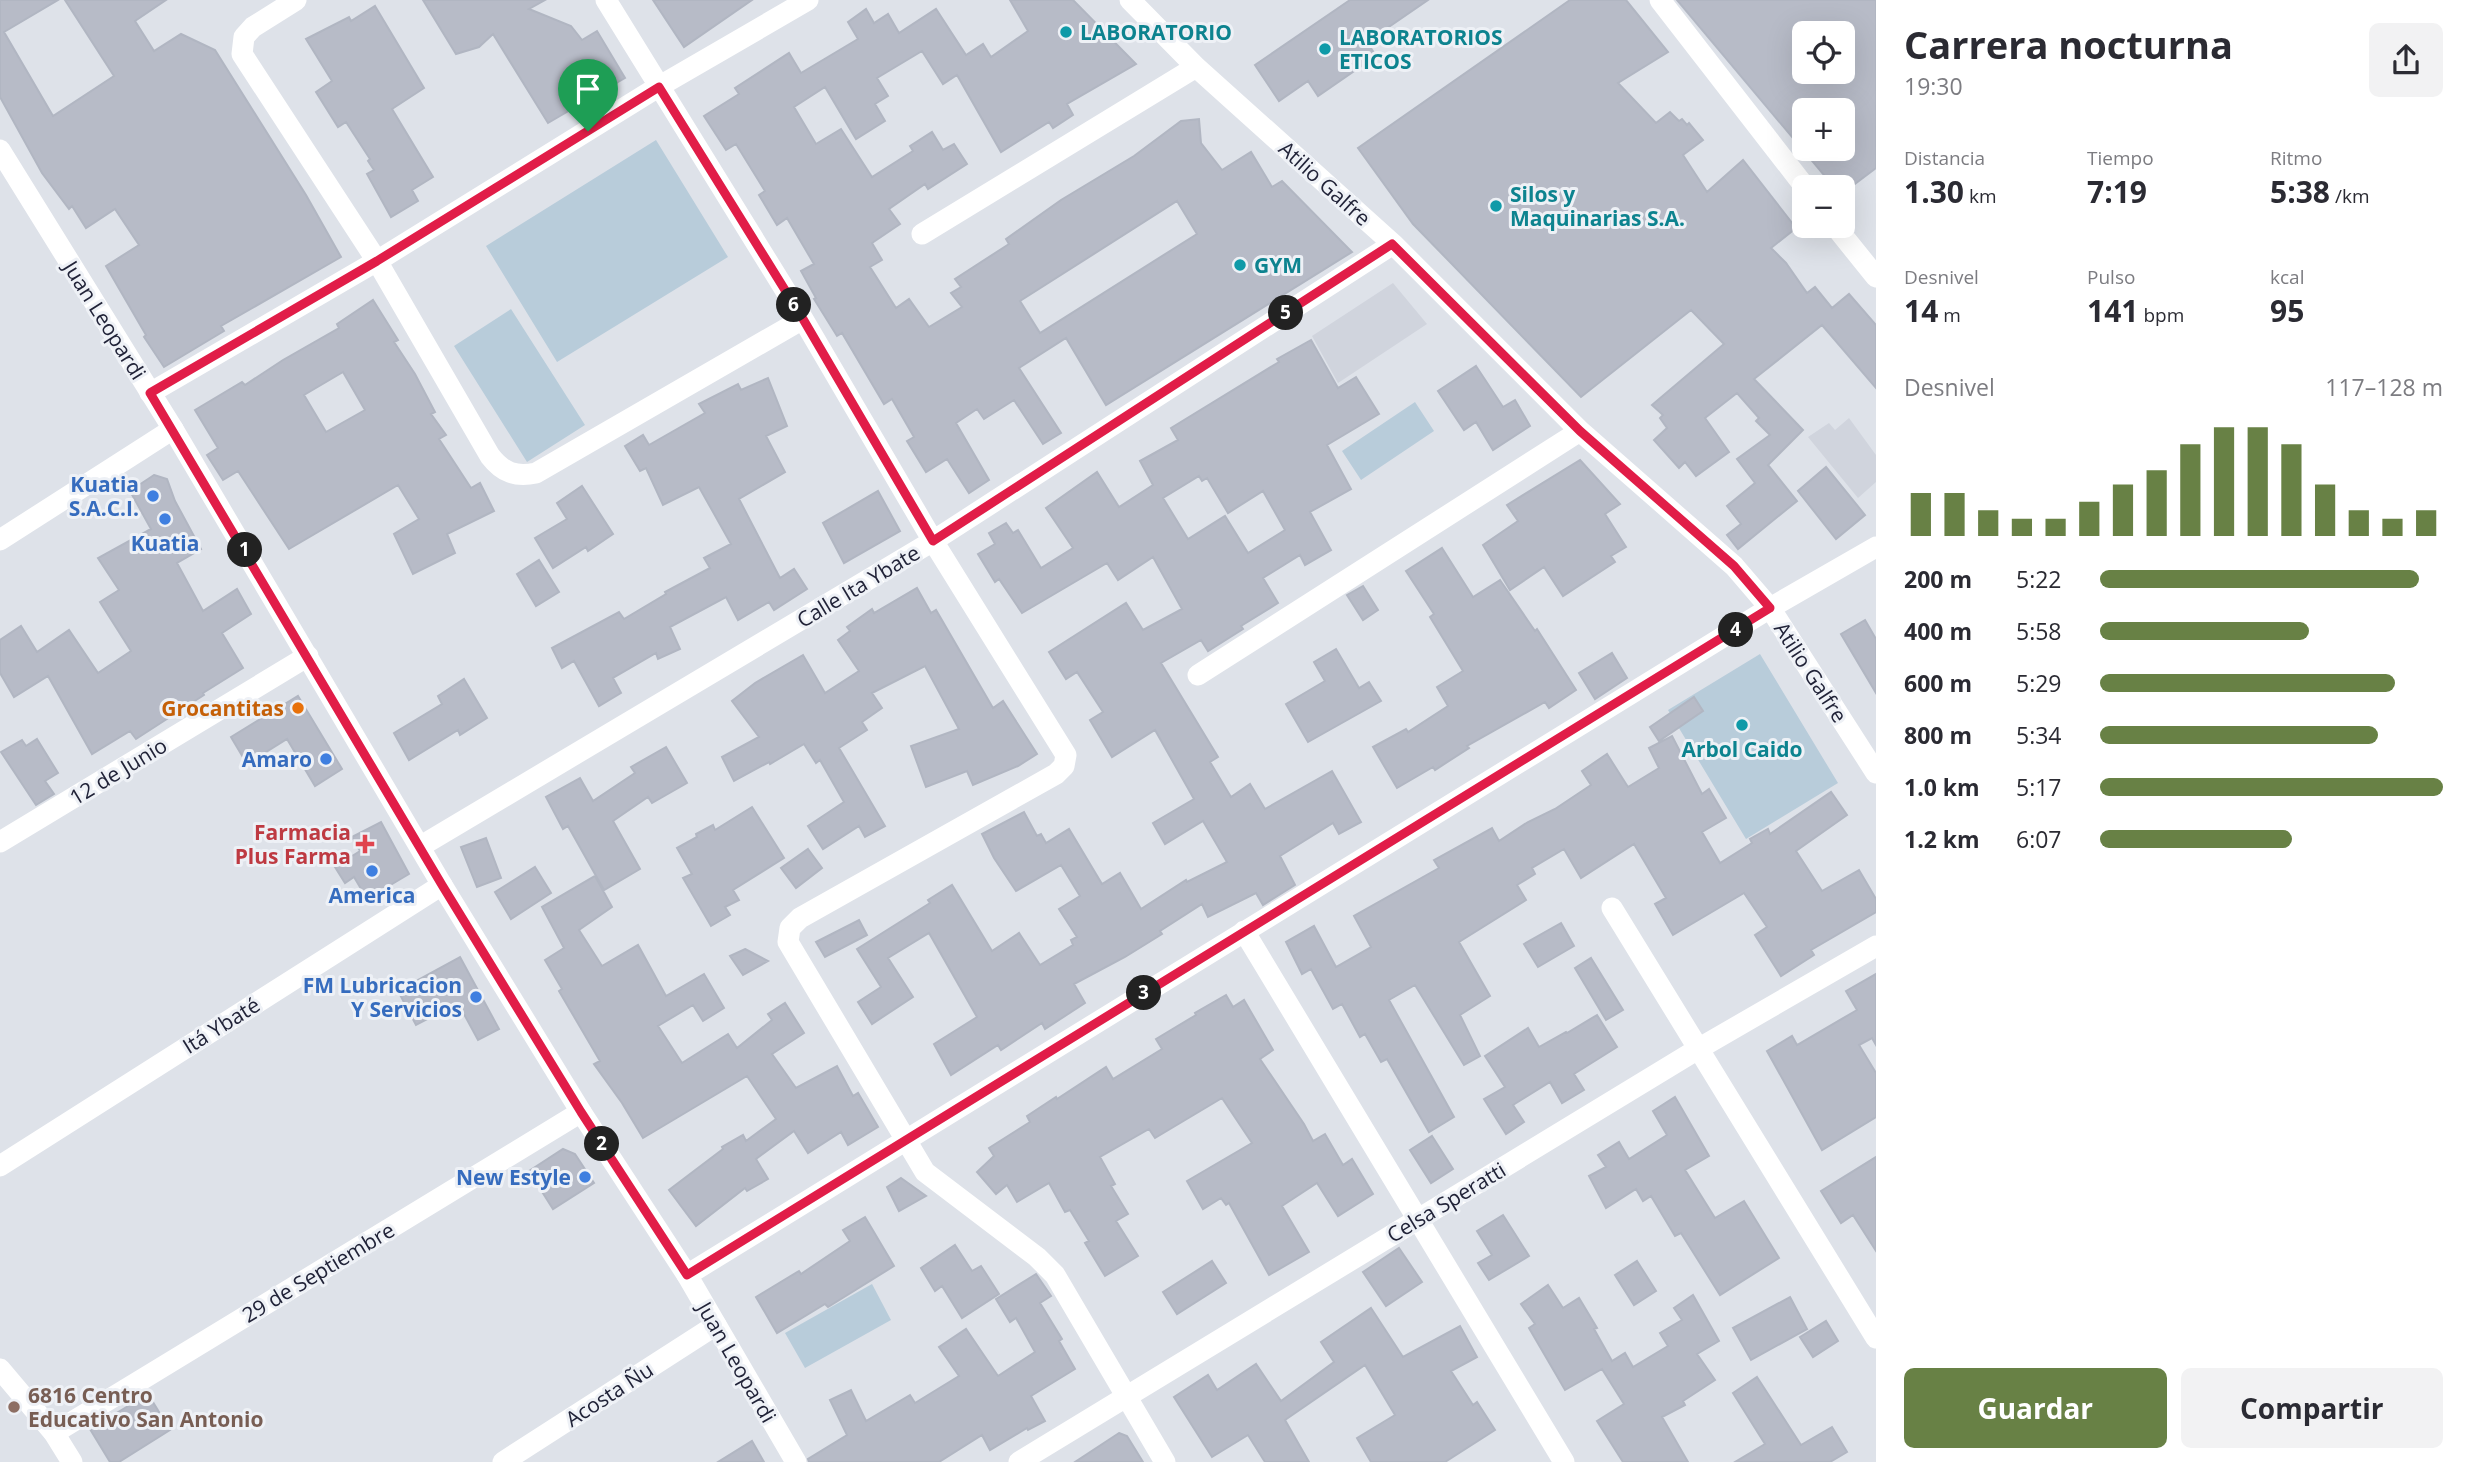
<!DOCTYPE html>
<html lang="es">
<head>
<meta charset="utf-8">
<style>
  body { margin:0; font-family:"Open Sans",sans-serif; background:#f2f2f3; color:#2b2b33; height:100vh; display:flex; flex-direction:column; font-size:26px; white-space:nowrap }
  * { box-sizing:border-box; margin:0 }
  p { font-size:23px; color:#7c7c81 }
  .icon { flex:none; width:38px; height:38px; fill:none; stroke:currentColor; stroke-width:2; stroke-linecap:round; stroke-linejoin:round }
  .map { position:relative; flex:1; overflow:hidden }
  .sheet { display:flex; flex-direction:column; background:#fff; width:595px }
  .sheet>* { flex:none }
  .controls { position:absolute; left:1792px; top:21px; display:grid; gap:14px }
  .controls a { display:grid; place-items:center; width:63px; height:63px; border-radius:10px; background:#fff; box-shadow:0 7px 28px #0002; font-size:35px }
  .pin { position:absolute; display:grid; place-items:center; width:60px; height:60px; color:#fff; margin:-72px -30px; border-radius:50% 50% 50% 0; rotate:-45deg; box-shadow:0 0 7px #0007 }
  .pin .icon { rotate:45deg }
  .km { position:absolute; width:35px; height:35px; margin:-18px; border-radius:50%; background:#222; color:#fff; font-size:19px; line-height:35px; text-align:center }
  .round { display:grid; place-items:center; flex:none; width:74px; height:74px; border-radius:10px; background:#f2f2f3 }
  .overview { display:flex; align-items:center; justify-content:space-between; height:119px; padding:0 28px }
  h1 { font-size:38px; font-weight:700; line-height:52px }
  .figures { display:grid; grid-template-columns:repeat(3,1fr); gap:10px; height:119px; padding:7px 28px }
  .figures div { display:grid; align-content:center }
  .figures b { font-size:30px; font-weight:700 }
  .figures small { font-size:19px; font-weight:400 }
  .figures p { font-size:19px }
  .chart { height:196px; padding:14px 28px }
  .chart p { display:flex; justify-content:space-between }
  .chart svg { width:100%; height:126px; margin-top:7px; stroke:#688145; stroke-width:6 }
  .cta { display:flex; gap:14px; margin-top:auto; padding:14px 28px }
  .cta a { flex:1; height:80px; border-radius:10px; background:#688145; color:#fff; font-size:28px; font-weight:700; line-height:80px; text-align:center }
  .cta a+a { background:#f2f2f3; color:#2b2b33 }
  ul { padding:0 28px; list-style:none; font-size:23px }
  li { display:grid; grid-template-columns:112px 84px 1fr; align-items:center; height:52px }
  li i { height:18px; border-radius:9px; background:#688145 }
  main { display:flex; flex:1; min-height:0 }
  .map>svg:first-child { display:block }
  .built { fill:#d0d4dd }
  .green { fill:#b8ccda }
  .building { fill:#b7bbc7; stroke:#b1b6c2; stroke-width:2; fill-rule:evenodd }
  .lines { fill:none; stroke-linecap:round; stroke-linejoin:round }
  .street { stroke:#fff; stroke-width:21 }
  .secondary { stroke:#fff; stroke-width:21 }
  .route-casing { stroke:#fff; stroke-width:14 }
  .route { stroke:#e11d48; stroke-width:9 }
  .culture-dot { fill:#0f9aa8; stroke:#eef1f6; stroke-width:2.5 }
  .shop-dot { fill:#3f7fe0; stroke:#eef1f6; stroke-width:2.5 }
  .food-dot { fill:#e8710a; stroke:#eef1f6; stroke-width:2.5 }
  .health-dot { fill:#e0444e; stroke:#eef1f6; stroke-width:2.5 }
  .education-dot { fill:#8d6e63; stroke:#eef1f6; stroke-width:2.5 }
  .labels { text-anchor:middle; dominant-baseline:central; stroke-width:6; stroke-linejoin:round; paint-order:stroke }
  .culture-label { font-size:21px; font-weight:bold; fill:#0d838f; stroke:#eef1f6; text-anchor:start }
  .street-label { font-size:21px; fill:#212338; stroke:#eef1f6 }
  .shop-label { font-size:21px; font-weight:bold; fill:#366cbe; stroke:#eef1f6; text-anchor:end }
  .food-label { font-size:21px; font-weight:bold; fill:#c56008; stroke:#eef1f6; text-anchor:end }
  .health-label { font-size:21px; font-weight:bold; fill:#be3a42; stroke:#eef1f6; text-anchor:end }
  .education-label { font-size:21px; font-weight:bold; fill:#785e54; stroke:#eef1f6; text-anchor:start }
</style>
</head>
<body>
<main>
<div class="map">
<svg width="1876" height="1462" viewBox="0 0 1876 1462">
  <rect width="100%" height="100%" fill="#dee2e9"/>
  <path class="built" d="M1393,283L1427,324L1338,383L1312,336Z
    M1849,418L1876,455V482L1858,498L1808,437L1829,423L1835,430Z"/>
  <path class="green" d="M656,140L728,257L557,362L486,246Z
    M511,309L585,425L527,462L454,346Z
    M1415,402L1434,431L1361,480L1342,451Z
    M1760,654L1838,783L1746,839L1668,710Z
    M872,1284L891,1320L805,1368L785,1333Z"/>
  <path class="building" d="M0,0H58L4,32L53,116L114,76L65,0H166L135,21L154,51L181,34L215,50L306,195L341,257L221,326L224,331L164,367L144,337L146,335L106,266L139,245L115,209L86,228L72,206L69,209L42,173L0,97Z
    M423,0H545L529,9L571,26L582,40L597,31L625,78L548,123L493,34L479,47L456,54Z
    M653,0H752L684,47Z
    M1010,0H1073L1136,64L1067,104L1073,115L1053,128L1049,122L1001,152L957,75L943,84L922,51L877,78L888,96L875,104L885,121L856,139L825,87L794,107L816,144L841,129L872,177L913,151L910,146L932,132L943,150L954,144L967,164L928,189L925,184L889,209L900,224L872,243L882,260L870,267L896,308L909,299L929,327L962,307L951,293L961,287L955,279L1009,244L1006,239L1061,200L1134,156L1181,121L1199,119L1201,143L1222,170L1251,152L1272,187L1282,181L1352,252L1106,405L1066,338L1019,368L1061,433L1043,444L1014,400L984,419L977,409L956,423L989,480L969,493L947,459L926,472L907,441L914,437L892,399L884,404L842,333L837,336L814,299L816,298L801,271L814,264L787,218L777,225L759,195L765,191L736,144L726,150L704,116L739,94L735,88L789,53L801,73L858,39L848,22L866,9L874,23L888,14L899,33L936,9L966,55L983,44L991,57L1028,31ZM1177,201L1197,234L1040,333L1020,301Z
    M1350,0H1428L1367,42L1376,56L1318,96L1308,81L1279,101L1255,65Z
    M1570,0H1626L1668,52L1618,83L1656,123L1670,112L1679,121L1682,119L1687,125L1689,123L1703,140L1683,155L1707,192L1743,160L1796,228L1771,248L1786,263L1807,293L1815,287L1832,308L1849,294L1876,325V388L1822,325L1754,379L1803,430L1768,465L1797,501L1738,549L1727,535L1741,524L1727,506L1755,483L1737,459L1770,435L1756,421L1759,418L1737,393L1705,418L1729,452L1696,476L1685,462L1679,468L1654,440L1667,428L1660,418L1663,415L1652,405L1724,344L1691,310L1581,397L1413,224L1358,148Z
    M1677,0H1876V168L1843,193V187H1834ZM1804,33H1843V72H1804ZM1804,110H1843V149H1804Z
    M375,6L424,88L392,109L433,177L412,190L418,201L391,217L367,174L374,170L368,161L370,159L346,122L338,127L316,92L332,81L306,39L349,17L351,21Z
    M373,300L398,340L394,342L415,374L435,412L431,414L446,435L439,439L471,488L480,483L494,511L447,534L455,553L413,574L394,534L419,519L398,485L289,549L238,471L223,480L207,455L218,448L195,410L242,382L245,385L283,360L339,328L337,324ZM343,372L365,410L326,432L304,395Z
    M1311,340L1338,388L1356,377L1379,414L1327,445L1351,489L1310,512L1331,550L1305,565L1300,555L1263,578L1278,603L1241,626L1243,629L1208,651L1201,640L1161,663L1218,757L1210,762L1231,797L1250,784L1265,809L1332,771L1361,822L1339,834L1333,823L1280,856L1295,885L1263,905L1256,893L1208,917L1202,904L1160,931L1162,934L1125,957L1074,984L1085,1003L1045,1029L1042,1023L1001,1050L998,1045L951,1075L934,1044L977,1017L929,933L888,958L913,997L872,1024L858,1002L881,987L857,949L930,903L928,900L952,885L992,951L1019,933L1040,965L1073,945L1071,940L1077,937L1059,909L1080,896L1061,865L1016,891L994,858L982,834L1024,812L1037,836L1041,834L1046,843L1069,829L1102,884L1120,873L1141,909L1186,880L1187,882L1227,862L1203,821L1165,844L1153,823L1194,799L1155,730L1112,757L1090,720L1103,712L1077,672L1066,679L1049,652L1126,603L1143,630L1182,609L1153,557L1118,580L1107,563L1022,613L999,579L995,582L978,554L995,544L989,533L1006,523L1013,533L1018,530L1041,568L1073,548L1046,508L1097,472L1119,507L1153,485L1140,461L1178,440L1171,428L1279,362L1277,359ZM1199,476L1202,481L1207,478L1228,513L1263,491L1285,530L1248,553L1225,516L1188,539L1163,498Z
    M1476,366L1503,407L1515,400L1530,426L1493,450L1476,422L1464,430L1438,391Z
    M768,378L787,426L766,436L785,472L739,499L780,578L794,569L807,589L774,610L769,602L738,620L726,597L670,627L680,649L658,659L656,653L613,678L621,693L599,706L574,661L562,668L552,648L619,612L624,619L666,594L665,592L710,568L704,558L731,544L699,487L663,505L646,468L640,471L625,446L643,435L649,445L705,413L699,404L738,384L741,390Z
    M1580,460L1620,504L1605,514L1626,547L1611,556L1615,562L1563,596L1544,567L1510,590L1483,545L1518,521L1507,505Z
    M1826,467L1865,515L1836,539L1798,491Z
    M154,475L167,479L175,501L201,549L177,563L203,611L237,589L251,614L222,633L243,668L203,693L204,695L136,739L130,731L92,754L48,676L14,697L0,673V640L21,626L37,652L69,630L98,673L131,651L100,602L119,590L98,558L151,529L130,491Z
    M582,486L613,534L588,551L586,547L553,568L535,538L567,519L557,503Z
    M878,491L900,531L844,563L823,523Z
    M1442,548L1473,597L1500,580L1535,631L1537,629L1576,690L1549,708L1545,702L1467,746L1469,748L1435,770L1433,767L1397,788L1373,747L1406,729L1408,732L1448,706L1437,687L1463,671L1430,617L1434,614L1406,571Z
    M539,560L559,592L536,606L517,574Z
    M1363,586L1378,610L1363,620L1347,595Z
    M917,588L931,613L936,610L993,708L1003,701L1037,754L1018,766L973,785L967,771L926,787L911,746L959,729L925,666L872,693L882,708L862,722L867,730L839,748L885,826L865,837L859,826L823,849L808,826L844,802L820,760L816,763L804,744L770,764L769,762L734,781L722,757L759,737L732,701L755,683L803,655L825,693L859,671L838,640L850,631L847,627L872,609L874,613Z
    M1865,620L1876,639V693L1841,634Z
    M1336,649L1359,688L1369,682L1381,701L1308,742L1286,704L1325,681L1314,662Z
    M1612,653L1627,678L1595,699L1579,673Z
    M464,679L487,718L460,735L458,730L409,760L394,733L442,704L438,696Z
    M298,696L342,769L315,786L287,739L247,764L231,737Z
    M1694,697L1703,711L1659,741L1650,727Z
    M1672,736L1702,794L1709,789L1726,818L1702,832L1720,863L1752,843L1750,839L1768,829L1770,834L1831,792L1847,815L1796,851L1822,891L1859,870L1876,899V912L1811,950L1814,955L1781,976L1755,935L1767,927L1744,893L1673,935L1655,904L1666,898L1634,844L1581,878L1564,849L1532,868L1535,874L1517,885L1526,900L1459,942L1490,996L1460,1015L1480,1056L1464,1065L1415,985L1389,1000L1454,1117L1429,1132L1387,1059L1381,1062L1365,1034L1360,1037L1342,1004L1333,1009L1311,969L1302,974L1286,942L1314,926L1336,967L1371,947L1354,916L1439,868L1434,860L1492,828L1499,841L1528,822L1555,809L1591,785L1582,771L1607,754L1628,787L1659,768L1649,748Z
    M37,739L58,773L45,781L54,794L36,805L1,752L22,740L26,746Z
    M666,747L687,783L652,803L648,797L613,821L640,869L604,890L568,826L563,829L546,797L580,778L593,801L635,773L631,767Z
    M752,807L784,858L733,890L739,900L725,907L730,915L711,926L683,878L692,874L677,848L697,837L696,834L713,825L715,830Z
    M381,822L409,874L367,899L354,877L345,883L335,867L360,851L352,837Z
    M486,838L501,878L477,887L461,847Z
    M808,849L822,868L796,888L781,868Z
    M535,867L551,893L511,919L495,892Z
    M595,876L612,907L579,930L602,966L638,945L666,996L704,974L724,1008L703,1021L693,1005L658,1026L682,1063L728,1034L737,1048L772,1020L768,1014L785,1003L804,1033L772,1054L796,1088L837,1066L853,1096L858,1093L878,1127L848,1145L841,1132L808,1153L794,1131L756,1159L768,1179L747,1191L745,1188L696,1226L669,1190L723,1149L722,1147L743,1135L746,1141L776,1119L747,1076L643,1138L622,1103L594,1064L600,1061L559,991L562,989L545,960L564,948L542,907Z
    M859,920L867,935L825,957L816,942Z
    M1561,923L1574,946L1538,967L1524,944Z
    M745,949L768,961L743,975L730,956Z
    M460,957L499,1029L478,1040L458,1003L416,1025L398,991Z
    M1591,958L1623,1010L1606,1020L1575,968Z
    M1876,974V1045L1872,1038L1859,1045L1876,1073V1117L1822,1150L1767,1051L1792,1036L1797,1045L1857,1010L1846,991Z
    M1226,995L1233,1007L1244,1000L1273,1050L1260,1059L1304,1124L1313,1141L1325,1134L1343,1165L1352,1159L1373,1194L1338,1216L1317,1183L1282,1206L1309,1252L1269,1275L1229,1203L1226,1205L1221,1198L1203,1209L1187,1181L1252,1143L1222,1098L1155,1138L1149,1129L1100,1157L1115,1184L1111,1186L1128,1214L1116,1221L1138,1256L1105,1276L1085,1243L1089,1241L1070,1210L1065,1212L1049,1183L1017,1202L1007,1185L996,1194L977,1172L994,1156L989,1148L1030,1122L1027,1116L1056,1097L1057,1099L1106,1067L1113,1079L1162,1049L1156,1039L1196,1015L1195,1013Z
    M1597,1015L1617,1047L1574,1074L1584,1090L1562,1103L1550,1082L1513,1105L1524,1122L1506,1134L1484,1099L1505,1087L1485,1056L1528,1028L1539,1047L1566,1032L1567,1033Z
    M1675,1097L1709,1156L1685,1170L1715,1218L1744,1201L1779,1258L1720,1295L1681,1233L1675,1236L1651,1196L1643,1201L1636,1189L1606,1208L1589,1176L1606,1167L1598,1155L1619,1142L1629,1159L1667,1135L1653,1111Z
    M1432,1136L1453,1169L1431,1183L1410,1150Z
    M563,1149L575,1154L594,1183L553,1209L529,1171Z
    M1876,1157V1251L1853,1215L1841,1223L1821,1191Z
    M901,1178L926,1196L899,1211L887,1187Z
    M1503,1215L1529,1256L1489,1280L1478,1263L1492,1255L1477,1231Z
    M865,1217L894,1266L828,1307L825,1304L777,1333L756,1297L799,1271L801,1274L850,1241L843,1230Z
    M955,1245L972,1271L981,1266L999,1294L962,1318L942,1286L935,1291L921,1268Z
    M1399,1248L1422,1282L1386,1306L1363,1272Z
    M1212,1261L1226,1283L1177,1314L1163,1292Z
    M1637,1261L1656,1291L1634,1305L1615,1275Z
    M1036,1274L1051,1296L1040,1303L1062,1339L1059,1341L1075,1369L1031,1396L1045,1421L1028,1430L1027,1428L990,1450L982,1435L939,1462H809L808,1459L847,1435L830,1400L851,1390L866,1421L910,1395L915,1403L959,1376L939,1347L966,1329L998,1376L1035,1352L1016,1318L1010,1322L996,1299Z
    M1548,1285L1563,1308L1579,1298L1597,1328L1594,1329L1612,1361L1625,1353L1633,1367L1668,1346L1660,1333L1682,1320L1674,1308L1693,1295L1719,1341L1697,1354L1715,1380L1683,1401L1685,1405L1662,1417L1688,1462H1623L1597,1421L1624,1404L1602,1369L1565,1390L1529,1328L1535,1324L1521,1304Z
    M1790,1297L1807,1329L1751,1360L1733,1328Z
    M1371,1308L1403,1357L1460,1326L1477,1357L1451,1371L1473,1405L1477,1402L1495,1430L1445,1462H1371L1357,1438L1395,1415L1365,1365L1285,1420L1309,1462H1265L1248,1435L1212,1457L1174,1397L1208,1375L1217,1390L1256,1364L1281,1401L1334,1362L1321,1342Z
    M1826,1321L1838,1341L1813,1357L1800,1337Z
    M1757,1377L1801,1445L1832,1427L1847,1452L1830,1462H1735L1765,1444L1733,1393Z
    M148,1394L170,1430L119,1462H110L90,1429Z
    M1119,1433L1127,1436L1143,1462H1075Z
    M752,1441L764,1462H718Z"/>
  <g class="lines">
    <path class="street" d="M296,0L253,27L244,37L242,54L377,261L490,456C503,473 516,477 536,473L803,319
      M606,0L803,319L933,541L1066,755L1064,766L1056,774L800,918L790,928L788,942L925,1172L1037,1257L1055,1275L1165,1462
      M1130,0L1196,67L1393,244L1580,431L1734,566L1770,608L1876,773
      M1660,0L1805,187
      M1835,226L1876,277
      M922,234L1196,67
      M150,393L377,261L658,87L808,0
      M0,540L173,429
      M1198,675L1580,431
      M421,846L933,541L1393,244
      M1612,908L1876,1338
      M1244,931L1564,1462
      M0,1166L442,885
      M687,1275L1770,608L1876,547
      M54,1433L581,1112
      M503,1462L716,1325
      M1019,1462L1698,1049L1876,946"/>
    <path class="secondary" d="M0,150L173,429L442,885L581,1112L687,1275L796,1462
      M0,842L308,656
      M0,1369L54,1433L72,1462"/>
  </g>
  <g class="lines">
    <g class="route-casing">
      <path id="route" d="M659,87L803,319L933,541L1392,244L1580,431L1734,566L1770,608L687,1275L581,1112L442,885L150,393L377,261Z"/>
    </g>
    <use href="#route" class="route"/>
  </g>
  <g class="culture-dot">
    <circle cx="1066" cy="32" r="7"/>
    <circle cx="1325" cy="49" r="7"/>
    <circle cx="1496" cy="206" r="7"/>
    <circle cx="1240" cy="265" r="7"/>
    <circle cx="1742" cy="725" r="7"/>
  </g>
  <g class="shop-dot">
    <circle cx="153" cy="496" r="7"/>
    <circle cx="165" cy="519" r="7"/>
    <circle cx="326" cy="759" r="7"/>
    <circle cx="372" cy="871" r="7"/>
    <circle cx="476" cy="997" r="7"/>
    <circle cx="585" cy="1177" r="7"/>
  </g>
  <circle class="food-dot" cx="298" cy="708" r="7"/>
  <path class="health-dot" d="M361.5 833.5h7v7h7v7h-7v7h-7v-7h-7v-7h7z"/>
  <circle class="education-dot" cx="14" cy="1407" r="7"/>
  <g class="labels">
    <g class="culture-label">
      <text x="1080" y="32">LABORATORIO</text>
      <text x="1339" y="37">LABORATORIOS<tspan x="1339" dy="24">ETICOS</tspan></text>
      <text x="1510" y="194">Silos y<tspan x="1510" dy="24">Maquinarias S.A.</tspan></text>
      <text x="1254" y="265">GYM</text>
      <text x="1742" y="749" text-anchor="middle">Arbol Caido</text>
    </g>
    <g class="street-label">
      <text transform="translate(1325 183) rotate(42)">Atilio Galfre</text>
      <text transform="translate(105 320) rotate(58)">Juan Leopardi</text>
      <text transform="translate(858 586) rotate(-31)">Calle Ita Ybate</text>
      <text transform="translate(1811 672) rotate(57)">Atilio Galfre</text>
      <text transform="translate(118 771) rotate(-31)">12 de Junio</text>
      <text transform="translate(221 1025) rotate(-32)">Itá Ybaté</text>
      <text transform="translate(1446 1202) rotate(-31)">Celsa Speratti</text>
      <text transform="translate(318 1272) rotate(-31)">29 de Septiembre</text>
      <text transform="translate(737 1362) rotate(60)">Juan Leopardi</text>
      <text transform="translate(609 1394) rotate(-33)">Acosta Ñu</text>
    </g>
    <g class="shop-label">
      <text x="139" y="484">Kuatia<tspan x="139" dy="24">S.A.C.I.</tspan></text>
      <text x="165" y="543" text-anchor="middle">Kuatia</text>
      <text x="312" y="759">Amaro</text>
      <text x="372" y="895" text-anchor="middle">America</text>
      <text x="462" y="985">FM Lubricacion<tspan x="462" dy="24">Y Servicios</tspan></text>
      <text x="571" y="1177">New Estyle</text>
    </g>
    <g class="food-label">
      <text x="284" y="708">Grocantitas</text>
    </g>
    <g class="health-label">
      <text x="351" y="832">Farmacia<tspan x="351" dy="24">Plus Farma</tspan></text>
    </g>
    <g class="education-label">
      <text x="28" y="1395">6816 Centro<tspan x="28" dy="24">Educativo San Antonio</tspan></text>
    </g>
  </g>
</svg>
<div class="controls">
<a><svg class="icon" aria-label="locate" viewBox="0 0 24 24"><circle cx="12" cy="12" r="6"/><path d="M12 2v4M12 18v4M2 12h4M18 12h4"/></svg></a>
<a>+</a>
<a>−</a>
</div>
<div class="pin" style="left:588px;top:131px;background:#1e9e55"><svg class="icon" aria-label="arrive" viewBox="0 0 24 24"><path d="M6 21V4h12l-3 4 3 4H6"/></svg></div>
<b class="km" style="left:245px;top:550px">1</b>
<b class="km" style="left:602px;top:1144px">2</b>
<b class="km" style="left:1144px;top:993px">3</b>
<b class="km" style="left:1736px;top:630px">4</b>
<b class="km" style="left:1286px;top:313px">5</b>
<b class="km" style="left:794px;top:305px">6</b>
</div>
<section class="sheet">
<div class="overview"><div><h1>Carrera nocturna</h1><p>19:30</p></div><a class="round"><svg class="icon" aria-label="share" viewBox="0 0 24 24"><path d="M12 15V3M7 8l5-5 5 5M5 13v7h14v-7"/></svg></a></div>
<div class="figures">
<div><p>Distancia</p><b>1.30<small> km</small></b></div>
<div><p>Tiempo</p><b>7:19</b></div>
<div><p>Ritmo</p><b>5:38<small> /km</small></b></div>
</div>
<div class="figures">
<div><p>Desnivel</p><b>14<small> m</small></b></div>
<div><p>Pulso</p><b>141<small> bpm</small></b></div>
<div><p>kcal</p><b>95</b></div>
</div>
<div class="chart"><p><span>Desnivel</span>117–128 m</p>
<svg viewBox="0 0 160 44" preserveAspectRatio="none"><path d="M5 44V29M15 44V29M25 44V35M35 44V38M45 44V38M55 44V32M65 44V26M75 44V21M85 44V12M95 44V6M105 44V6M115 44V12M125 44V26M135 44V35M145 44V38M155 44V35"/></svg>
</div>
<ul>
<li><b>200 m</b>5:22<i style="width:93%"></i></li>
<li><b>400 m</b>5:58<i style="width:61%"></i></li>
<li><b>600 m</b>5:29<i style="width:86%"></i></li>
<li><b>800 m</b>5:34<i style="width:81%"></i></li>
<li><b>1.0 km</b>5:17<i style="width:100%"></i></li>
<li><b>1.2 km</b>6:07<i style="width:56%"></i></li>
</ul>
<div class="cta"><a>Guardar</a><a>Compartir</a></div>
</section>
</main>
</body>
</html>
